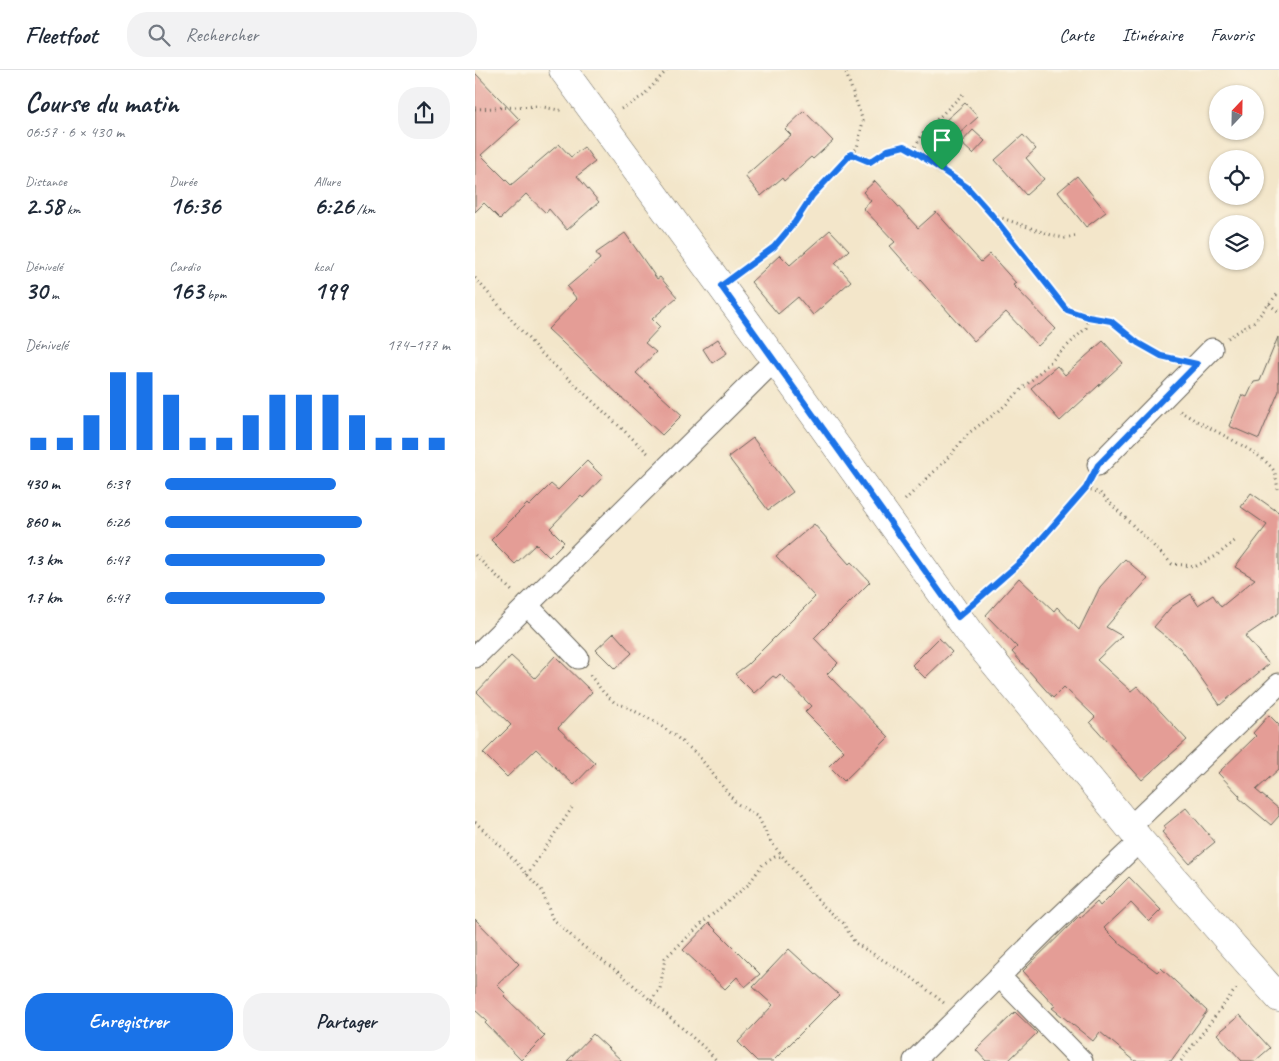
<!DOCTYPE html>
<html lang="fr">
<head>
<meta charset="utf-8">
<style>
  body { margin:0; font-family:Caveat,sans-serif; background:#f2f2f3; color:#1f2937; height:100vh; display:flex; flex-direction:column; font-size:19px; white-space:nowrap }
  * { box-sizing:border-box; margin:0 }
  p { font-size:16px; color:#747a83 }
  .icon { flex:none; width:28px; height:28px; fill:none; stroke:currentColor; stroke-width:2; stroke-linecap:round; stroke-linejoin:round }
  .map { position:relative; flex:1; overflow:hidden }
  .side { display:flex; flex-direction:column; background:#fff; width:475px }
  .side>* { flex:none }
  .needle { width:32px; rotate:22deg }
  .controls { position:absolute; left:734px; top:15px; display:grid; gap:10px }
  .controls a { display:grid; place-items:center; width:55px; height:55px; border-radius:50%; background:#fff; box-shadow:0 1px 4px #0004; font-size:25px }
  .pin { position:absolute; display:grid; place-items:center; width:42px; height:42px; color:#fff; margin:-51px -21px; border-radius:50% 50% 50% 0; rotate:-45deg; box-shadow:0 0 5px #0007 }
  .pin .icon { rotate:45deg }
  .round { display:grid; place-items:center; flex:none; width:52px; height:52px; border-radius:20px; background:#f2f2f3 }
  .overview { display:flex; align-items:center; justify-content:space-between; height:85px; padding:0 25px }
  h1 { font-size:28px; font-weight:700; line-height:38px }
  .metrics { display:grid; grid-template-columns:repeat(3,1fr); gap:8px; height:85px; padding:5px 25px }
  .metrics div { display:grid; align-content:center }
  .metrics b { font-size:25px; font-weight:700 }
  .metrics small { font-size:14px; font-weight:400 }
  .metrics p { font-size:14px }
  .chart { height:140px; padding:10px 25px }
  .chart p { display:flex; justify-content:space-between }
  .chart svg { width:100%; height:90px; margin-top:5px; stroke:#1a73e8; stroke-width:6 }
  .cta { display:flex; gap:10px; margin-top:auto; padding:10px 25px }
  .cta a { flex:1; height:58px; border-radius:20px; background:#1a73e8; color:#fff; font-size:20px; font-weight:700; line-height:58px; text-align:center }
  .cta a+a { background:#f2f2f3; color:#1f2937 }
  ul { padding:0 25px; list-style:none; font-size:16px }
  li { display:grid; grid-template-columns:80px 60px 1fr; align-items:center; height:38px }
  li i { height:12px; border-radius:6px; background:#1a73e8 }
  header { display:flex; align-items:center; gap:30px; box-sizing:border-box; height:70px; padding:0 25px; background:#fff; border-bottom:1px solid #e0e1e3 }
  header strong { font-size:24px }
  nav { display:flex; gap:28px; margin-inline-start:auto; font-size:18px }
  .search { width:350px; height:45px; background:#f2f2f3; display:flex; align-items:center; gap:12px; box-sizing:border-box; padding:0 18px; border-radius:20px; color:#747a83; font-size:19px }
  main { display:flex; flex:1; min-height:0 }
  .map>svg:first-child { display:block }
  .building { fill:#e49d96 }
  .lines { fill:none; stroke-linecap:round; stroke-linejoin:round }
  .street-casing { stroke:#676359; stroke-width:23 }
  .secondary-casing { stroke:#676359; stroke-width:29 }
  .path { stroke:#676359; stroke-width:3; stroke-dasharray:1 4; stroke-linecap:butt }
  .street { stroke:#fff; stroke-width:21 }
  .secondary { stroke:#fff; stroke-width:28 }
  .route-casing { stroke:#fff; stroke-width:10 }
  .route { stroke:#1a73e8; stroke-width:6 }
</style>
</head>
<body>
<header>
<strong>Fleetfoot</strong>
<div class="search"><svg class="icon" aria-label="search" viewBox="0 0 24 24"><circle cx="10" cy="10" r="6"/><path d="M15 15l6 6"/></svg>Rechercher</div>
<nav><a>Carte</a><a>Itinéraire</a><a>Favoris</a></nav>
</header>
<main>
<section class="side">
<div class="overview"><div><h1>Course du matin</h1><p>06:57 · 6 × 430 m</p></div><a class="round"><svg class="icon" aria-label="share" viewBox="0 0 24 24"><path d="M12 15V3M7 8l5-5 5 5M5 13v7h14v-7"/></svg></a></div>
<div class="metrics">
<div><p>Distance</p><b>2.58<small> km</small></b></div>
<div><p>Durée</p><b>16:36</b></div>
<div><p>Allure</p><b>6:26<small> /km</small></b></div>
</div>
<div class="metrics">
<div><p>Dénivelé</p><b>30<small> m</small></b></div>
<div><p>Cardio</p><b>163<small> bpm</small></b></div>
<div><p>kcal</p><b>199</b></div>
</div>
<div class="chart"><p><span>Dénivelé</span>174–177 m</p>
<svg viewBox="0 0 160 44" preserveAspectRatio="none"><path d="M5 44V38M15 44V38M25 44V27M35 44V6M45 44V6M55 44V17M65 44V38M75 44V38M85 44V27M95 44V17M105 44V17M115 44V17M125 44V27M135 44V38M145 44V38M155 44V38"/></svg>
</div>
<ul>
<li><b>430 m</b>6:39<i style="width:60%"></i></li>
<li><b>860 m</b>6:26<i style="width:69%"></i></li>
<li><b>1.3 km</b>6:47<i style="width:56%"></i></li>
<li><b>1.7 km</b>6:47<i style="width:56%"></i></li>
</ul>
<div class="cta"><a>Enregistrer</a><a>Partager</a></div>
</section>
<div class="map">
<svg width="804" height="991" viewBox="0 0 804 991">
  <rect width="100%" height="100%" fill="#fcf5e5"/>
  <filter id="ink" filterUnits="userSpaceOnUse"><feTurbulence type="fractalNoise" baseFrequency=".02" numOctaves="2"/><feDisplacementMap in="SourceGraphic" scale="10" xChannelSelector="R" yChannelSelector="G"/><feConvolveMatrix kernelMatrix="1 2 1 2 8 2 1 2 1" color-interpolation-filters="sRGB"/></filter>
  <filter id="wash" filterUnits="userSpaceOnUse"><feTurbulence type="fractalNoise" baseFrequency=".0096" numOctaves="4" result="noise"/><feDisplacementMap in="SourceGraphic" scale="20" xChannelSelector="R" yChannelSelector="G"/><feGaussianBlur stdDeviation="1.12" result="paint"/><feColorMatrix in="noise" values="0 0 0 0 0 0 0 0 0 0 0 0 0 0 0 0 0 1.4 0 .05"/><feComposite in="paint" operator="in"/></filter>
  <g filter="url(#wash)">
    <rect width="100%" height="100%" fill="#f3e6ca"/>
    <g id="blocks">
      <path class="building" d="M0,3L45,50L6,85L36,115L84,74L96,87L109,77L120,92L102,106L124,132L92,160L74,139L71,143L51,124L25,149L9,133L0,142Z
        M490,33L503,47L484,64L471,50Z
        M329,41L358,71L338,89L336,87L309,111L307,108L286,126L270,106L316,65L310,59Z
        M498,60L510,71L498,84L486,73Z
        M548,65L561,79L551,88L569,109L551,125L520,90Z
        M602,106L631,142L611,157L583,122Z
        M400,111L443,158L461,142L506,192L515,184L541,213L538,215L581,259L563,276L531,242L499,271L415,176L420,172L388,138L396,131L388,122Z
        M355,160L374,180L360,193L376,211L338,245L323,227L303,244L276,212L305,185L315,195Z
        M150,163L182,209L185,207L202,227L177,249L185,257L170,273L181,282L161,303L207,345L187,365L73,259L102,229L92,217L125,189L121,183Z
        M803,267L804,321L784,369L754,356L767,325L772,327L779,312L785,311Z
        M243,269L252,283L237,293L228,279Z
        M628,271L648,293L585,351L556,318L582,296L590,305Z
        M278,368L318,422L293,440L253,387Z
        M112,391L128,407L108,428L106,426L75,458L89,472L74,487L61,474L40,494L16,470L52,434L54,436L76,414L83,420Z
        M776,423L803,442L804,440V543L770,566L794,594L745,635L705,578L679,557L696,537L716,524L723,535L738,525L746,537L780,509L760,497L792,455L766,437Z
        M339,454L374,494L376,492L395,512L339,568L363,593L352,604L414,667L369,711L354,696L369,681L330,642L336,636L305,604L301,608L298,606L279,623L260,604L273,594L340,527L301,486Z
        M650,489L673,509L631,557L647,566L622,590L656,621L662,616L712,670L667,710L615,652L620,647L589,617L578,628L537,582L542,577L511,545L544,508L579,541L582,537L604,560L625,517Z
        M139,563L157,583L140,599L121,580Z
        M464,568L477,582L450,608L437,595Z
        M36,586L60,608L80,586L117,622L83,658L120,693L99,715L61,679L32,707L8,683L36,655L2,622Z
        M794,645L804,655V699L781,720L804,739V746L796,755L764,728L765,726L743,703L781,666L778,663Z
        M711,738L740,772L714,793L687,762L691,759L689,756Z
        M654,807L686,840L674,852L656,833L629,858L643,872L682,902L686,898L732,941L696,991H660L625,962L618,971L577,938L580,936L548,901L604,846L605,848L622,832L625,836Z
        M0,849L44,894L22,915L31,924L29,926L70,966L46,990L10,953L12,951L0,940Z
        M234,853L285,904L270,917L262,907L250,919L208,880Z
        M314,879L364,925L298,991H282L263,972L298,935L278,917Z
        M540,942L562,963L533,991H511L501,980Z
        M765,945L795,978L780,991H767L742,964Z
        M118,964L147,991H92Z"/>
    </g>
  </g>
  <g filter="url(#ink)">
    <use href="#blocks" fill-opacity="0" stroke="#676359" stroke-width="1"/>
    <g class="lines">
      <g class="street-casing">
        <path id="street" d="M623,395L737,279
          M52,535L103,588
          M0,587L300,290
          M655,757L804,614
          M524,906L607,991
          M439,991L569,862L666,770"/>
      </g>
      <g class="secondary-casing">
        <path id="secondary" d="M88,0L300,290L494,562L664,769L804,928"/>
      </g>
      <path class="path" d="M0,39L63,36L89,41
        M146,39L168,26L192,0
        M438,81L447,64L488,24
        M376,84L395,92L413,80L429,76L445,85L492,117L517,145L592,240L613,247L636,251L663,273L686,286L698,289
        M518,145L579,166L590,168L604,165
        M264,202L299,177L320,152L337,126L382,78L388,51L370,0
        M0,208L65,282L175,385
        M794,234L804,242
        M753,268L780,251L804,222
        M705,341C726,356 791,382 800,403C801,408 802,414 803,419
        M611,418L625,423L697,494L721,496L741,486L761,470
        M430,430L469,392L495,362L524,341L611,258L613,247
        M0,485L37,521
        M500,531L549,489L613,414
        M115,605L128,622L139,632L152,637L180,652L199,665L222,684L261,733L283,747L296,772L345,833L368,853L380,873L436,907L469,933
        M0,752L30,780L67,821L77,848L105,874L147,905L233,981L242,991
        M52,805L97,738
        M176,930L185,919L190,888L233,848L273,815L288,794L300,787H309
        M706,991L763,916"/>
      <use href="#street" class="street"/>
      <use href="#secondary" class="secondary"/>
    </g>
  </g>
  <g class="lines" filter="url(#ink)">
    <g class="route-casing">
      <path id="route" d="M429,76L445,85L492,117L517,145L592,240L613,247L636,251L663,273L686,286L722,294L623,395L611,418L549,489L483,547L246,216L299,177L320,152L337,126L376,84L395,92L413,80Z"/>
    </g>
    <use href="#route" class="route"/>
  </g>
</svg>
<div class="controls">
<a><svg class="needle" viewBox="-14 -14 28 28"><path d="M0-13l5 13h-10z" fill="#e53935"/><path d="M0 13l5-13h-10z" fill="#747a83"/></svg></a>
<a><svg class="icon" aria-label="locate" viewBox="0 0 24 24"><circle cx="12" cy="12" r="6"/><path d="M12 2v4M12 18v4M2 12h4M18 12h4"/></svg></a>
<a><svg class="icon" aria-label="layers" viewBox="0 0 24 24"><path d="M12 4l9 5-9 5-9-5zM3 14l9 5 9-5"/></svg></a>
</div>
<div class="pin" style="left:467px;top:100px;background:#1e9e55"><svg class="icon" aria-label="arrive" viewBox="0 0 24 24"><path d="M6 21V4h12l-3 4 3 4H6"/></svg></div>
</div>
</main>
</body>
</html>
